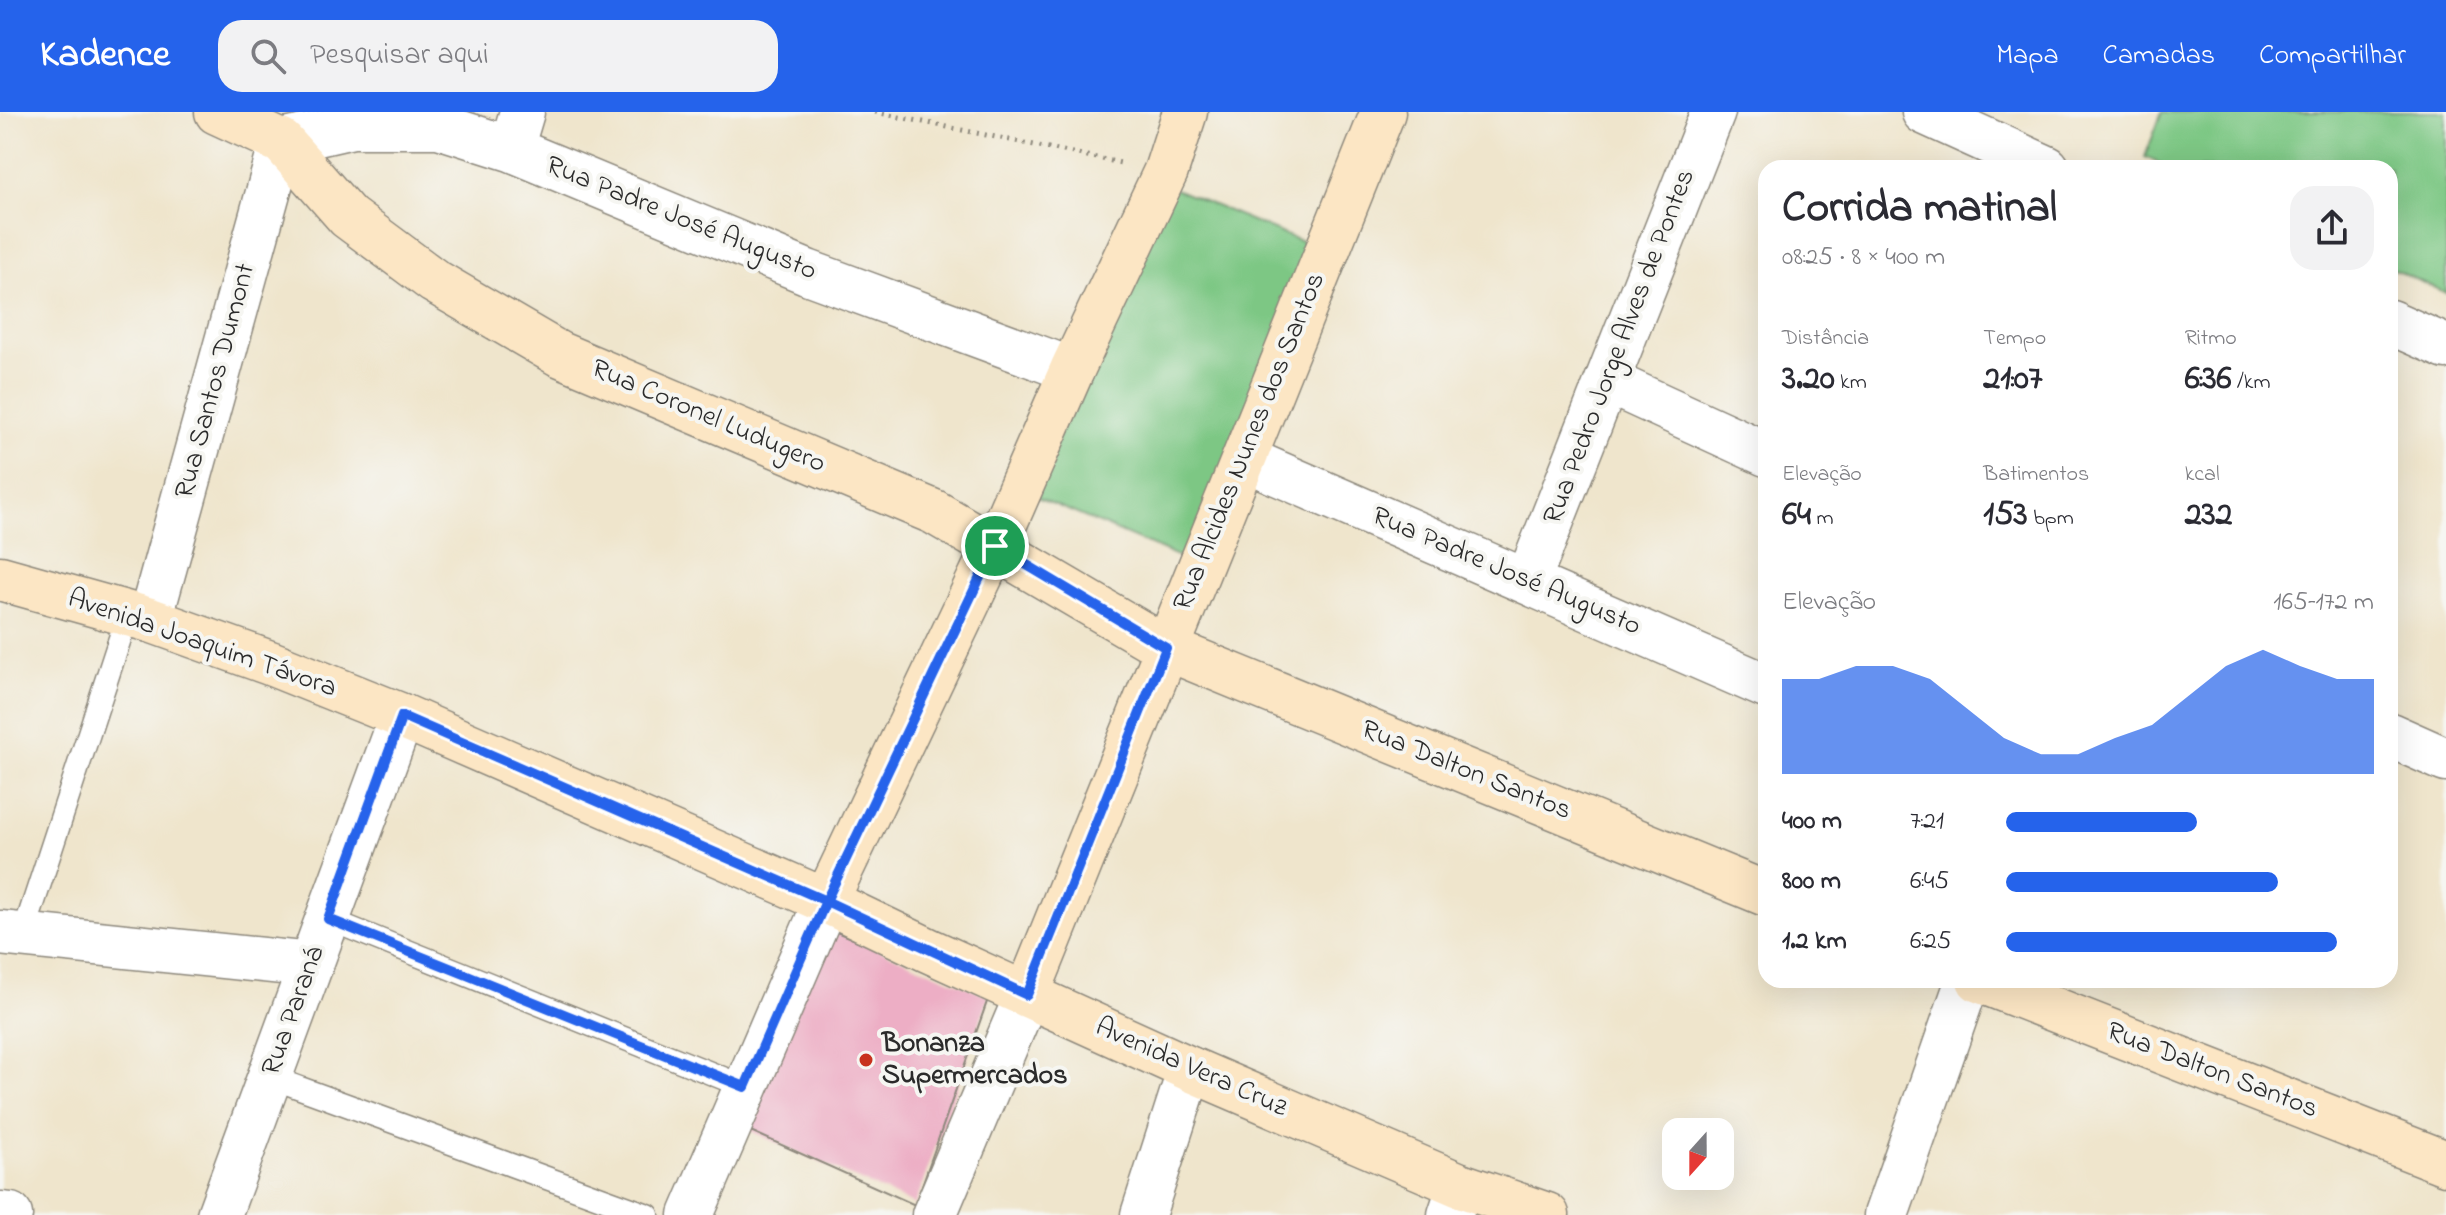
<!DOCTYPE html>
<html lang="pt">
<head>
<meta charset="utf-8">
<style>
  body { margin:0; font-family:"Indie Flower",sans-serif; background:#f2f2f3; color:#2b2b33; height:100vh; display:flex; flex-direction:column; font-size:30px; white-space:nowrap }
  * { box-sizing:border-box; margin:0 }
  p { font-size:26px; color:#7c7c81 }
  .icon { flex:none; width:44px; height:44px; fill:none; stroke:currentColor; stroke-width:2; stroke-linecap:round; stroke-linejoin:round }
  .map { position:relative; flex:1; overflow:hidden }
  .side { position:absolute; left:1758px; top:48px; width:640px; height:828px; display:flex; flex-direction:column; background:#fff; border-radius:24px; box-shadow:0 8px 32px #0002 }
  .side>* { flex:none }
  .needle { width:52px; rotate:201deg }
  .fabs { position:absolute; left:1662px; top:1006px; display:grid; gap:16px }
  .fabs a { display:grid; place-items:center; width:72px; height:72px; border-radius:16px; background:#fff; box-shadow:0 8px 32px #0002; font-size:40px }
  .pin { position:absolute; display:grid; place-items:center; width:68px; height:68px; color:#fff; margin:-34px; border:4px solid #fff; border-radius:50%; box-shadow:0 2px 8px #0007 }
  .round { display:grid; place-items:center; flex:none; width:84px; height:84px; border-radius:24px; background:#f2f2f3 }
  .headline { display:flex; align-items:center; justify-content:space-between; height:136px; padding:0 24px }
  h1 { font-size:44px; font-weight:700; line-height:60px }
  .figures { display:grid; grid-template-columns:repeat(3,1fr); gap:12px; height:136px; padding:8px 24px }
  .figures div { display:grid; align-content:center }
  .figures b { font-size:34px; font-weight:700 }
  .figures small { font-size:22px; font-weight:400 }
  .figures p { font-size:22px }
  .chart { height:224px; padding:16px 24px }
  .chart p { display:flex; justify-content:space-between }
  .chart svg { width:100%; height:144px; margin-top:8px; fill:#2563eb; opacity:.7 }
  ul { padding:0 24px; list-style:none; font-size:26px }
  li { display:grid; grid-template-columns:128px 96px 1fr; align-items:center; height:60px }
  li i { height:20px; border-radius:10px; background:#2563eb }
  header { display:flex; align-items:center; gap:48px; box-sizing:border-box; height:112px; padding:0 40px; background:#2563eb; color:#fff }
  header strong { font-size:38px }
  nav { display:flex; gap:44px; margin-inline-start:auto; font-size:28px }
  .search { width:560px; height:72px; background:#f2f2f3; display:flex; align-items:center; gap:20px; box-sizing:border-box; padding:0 28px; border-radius:24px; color:#7c7c81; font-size:30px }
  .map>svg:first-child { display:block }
  .green { fill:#7dc784; stroke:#547958; stroke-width:2 }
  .building { fill:#edaec5 }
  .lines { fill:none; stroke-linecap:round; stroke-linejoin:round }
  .lane-casing { stroke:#8d887c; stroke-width:25 }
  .street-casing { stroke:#8d887c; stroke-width:47 }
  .secondary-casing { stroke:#8d887c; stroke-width:47 }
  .path { stroke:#8d887c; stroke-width:5; stroke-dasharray:2 6; stroke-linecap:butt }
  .lane { stroke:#fff; stroke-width:22 }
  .street { stroke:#fff; stroke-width:44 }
  .secondary { stroke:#fce6c4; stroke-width:44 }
  .route-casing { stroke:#fff; stroke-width:16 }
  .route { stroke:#2563eb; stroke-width:10 }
  .poi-dot { fill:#c8321e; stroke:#f6f6f2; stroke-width:3 }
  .labels { text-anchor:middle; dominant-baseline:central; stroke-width:8; stroke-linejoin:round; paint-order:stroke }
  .street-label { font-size:28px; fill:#2b2b2b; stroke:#f6f6f2 }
  .poi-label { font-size:28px; font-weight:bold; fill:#2b2b2b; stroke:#f6f6f2; text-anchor:start }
</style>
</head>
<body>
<header>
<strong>Kadence</strong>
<div class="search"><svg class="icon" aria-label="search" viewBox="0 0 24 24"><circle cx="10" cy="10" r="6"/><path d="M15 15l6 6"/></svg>Pesquisar aqui</div>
<nav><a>Mapa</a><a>Camadas</a><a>Compartilhar</a></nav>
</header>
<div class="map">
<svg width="2446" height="1103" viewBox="0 0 2446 1103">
  <rect width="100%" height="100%" fill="#f6f6f2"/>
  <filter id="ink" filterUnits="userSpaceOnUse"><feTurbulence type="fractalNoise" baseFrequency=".0125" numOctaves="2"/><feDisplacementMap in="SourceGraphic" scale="16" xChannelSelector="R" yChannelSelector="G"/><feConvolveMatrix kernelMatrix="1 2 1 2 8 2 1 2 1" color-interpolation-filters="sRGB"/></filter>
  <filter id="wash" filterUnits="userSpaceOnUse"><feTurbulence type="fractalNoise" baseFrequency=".006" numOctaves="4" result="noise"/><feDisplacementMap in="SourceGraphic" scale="32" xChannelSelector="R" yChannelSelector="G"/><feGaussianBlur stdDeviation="1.8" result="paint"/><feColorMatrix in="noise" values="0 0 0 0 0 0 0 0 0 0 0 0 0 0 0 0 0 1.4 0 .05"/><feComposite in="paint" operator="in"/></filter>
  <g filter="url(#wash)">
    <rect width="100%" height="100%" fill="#efe5cc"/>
    <path class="green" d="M2162,0H2446V181L2390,156V56H2170L2145,45Z
      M1163,72L1317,136L1186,448L1032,383Z"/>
    <g id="blocks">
      <path class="building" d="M827,816L989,884L915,1093L735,1012Z"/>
    </g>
  </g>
  <g filter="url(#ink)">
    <use href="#blocks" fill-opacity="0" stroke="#8d887c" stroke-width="2"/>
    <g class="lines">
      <g class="lane-casing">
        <path id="lane" d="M328,807L745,975
          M23,823L128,502
          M270,965L648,1103"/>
      </g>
      <g class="street-casing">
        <path id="street" d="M1924,0L2047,56
          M511,37L522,0
          M2390,210L2446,235
          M1607,269L1766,342
          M1245,347L1766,574
          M1528,469L1713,0
          M150,508L282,30L352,14H439L511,37L807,160L1072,258
          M2390,623L2446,648
          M0,821L311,853
          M0,1102L10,1103
          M219,1103L402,604
          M691,1103L826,789
          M934,1103L1027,883
          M1143,1103L1190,957
          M1450,1103L1460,1073
          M1886,1103L1968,868"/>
      </g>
      <g class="secondary-casing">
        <path id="secondary" d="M217,0L282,30L348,105L434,169L559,242L934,400L1166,536L1766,782
          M0,466L150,508L270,551L402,604L826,789L928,838L1190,957L1460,1073L1547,1103
          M826,789L995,434L1072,258L1166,59L1185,0
          M1979,868L2446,1051
          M1027,883C1145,588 1266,295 1383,0"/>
      </g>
      <path class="path" d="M875,0L1121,51"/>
      <use href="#lane" class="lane"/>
      <use href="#street" class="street"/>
      <use href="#secondary" class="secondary"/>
    </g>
  </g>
  <g class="lines" filter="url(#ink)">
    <g class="route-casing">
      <path id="route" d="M995,434L826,789L402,604L328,807L745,975L826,789L1027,883L1166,536L995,434"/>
    </g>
    <use href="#route" class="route"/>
  </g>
  <circle class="poi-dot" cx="866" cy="948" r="8"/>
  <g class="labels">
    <g class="street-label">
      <text transform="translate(681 107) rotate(22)">Rua Padre José Augusto</text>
      <text transform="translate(1620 235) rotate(-69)">Rua Pedro Jorge Alves de Pontes</text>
      <text transform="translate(216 269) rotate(-75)">Rua Santos Dumont</text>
      <text transform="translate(708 305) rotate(23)">Rua Coronel Ludugero</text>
      <text transform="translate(1250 330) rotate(-68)">Rua Alcides Nunes dos Santos</text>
      <text transform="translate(1506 460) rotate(23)">Rua Padre José Augusto</text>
      <text transform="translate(202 532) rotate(19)">Avenida Joaquim Távora</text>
      <text transform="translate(1466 659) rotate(22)">Rua Dalton Santos</text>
      <text transform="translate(294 899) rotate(-70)">Rua Paraná</text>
      <text transform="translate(1191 956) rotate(24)">Avenida Vera Cruz</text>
      <text transform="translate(2212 959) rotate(21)">Rua Dalton Santos</text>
    </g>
    <g class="poi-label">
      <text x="882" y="932">Bonanza<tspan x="882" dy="32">Supermercados</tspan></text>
    </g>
  </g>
</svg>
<div class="fabs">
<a><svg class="needle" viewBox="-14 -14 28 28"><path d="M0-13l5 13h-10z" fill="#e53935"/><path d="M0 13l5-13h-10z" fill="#7c7c81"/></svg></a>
</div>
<div class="pin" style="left:995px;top:434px;background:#1e9e55"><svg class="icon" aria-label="arrive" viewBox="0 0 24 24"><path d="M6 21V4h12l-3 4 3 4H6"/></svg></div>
<section class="side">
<div class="headline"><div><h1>Corrida matinal</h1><p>08:25 · 8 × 400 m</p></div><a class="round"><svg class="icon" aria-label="share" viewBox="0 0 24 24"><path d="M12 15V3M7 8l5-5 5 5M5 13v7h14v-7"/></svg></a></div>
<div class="figures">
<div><p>Distância</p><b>3.20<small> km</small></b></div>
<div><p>Tempo</p><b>21:07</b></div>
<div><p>Ritmo</p><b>6:36<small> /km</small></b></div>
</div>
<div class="figures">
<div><p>Elevação</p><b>64<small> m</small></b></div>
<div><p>Batimentos</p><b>153<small> bpm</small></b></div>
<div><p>kcal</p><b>232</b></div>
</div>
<div class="chart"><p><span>Elevação</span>165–172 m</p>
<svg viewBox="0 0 160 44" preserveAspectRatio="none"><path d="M0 44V15L10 15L20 11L30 11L40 15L50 24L60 33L70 38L80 38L90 33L100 29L110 20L120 11L130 6L140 11L150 15L160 15V44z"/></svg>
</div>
<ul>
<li><b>400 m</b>7:21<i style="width:52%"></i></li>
<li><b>800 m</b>6:45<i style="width:74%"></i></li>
<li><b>1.2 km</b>6:25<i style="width:90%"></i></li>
</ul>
</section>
</div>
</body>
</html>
